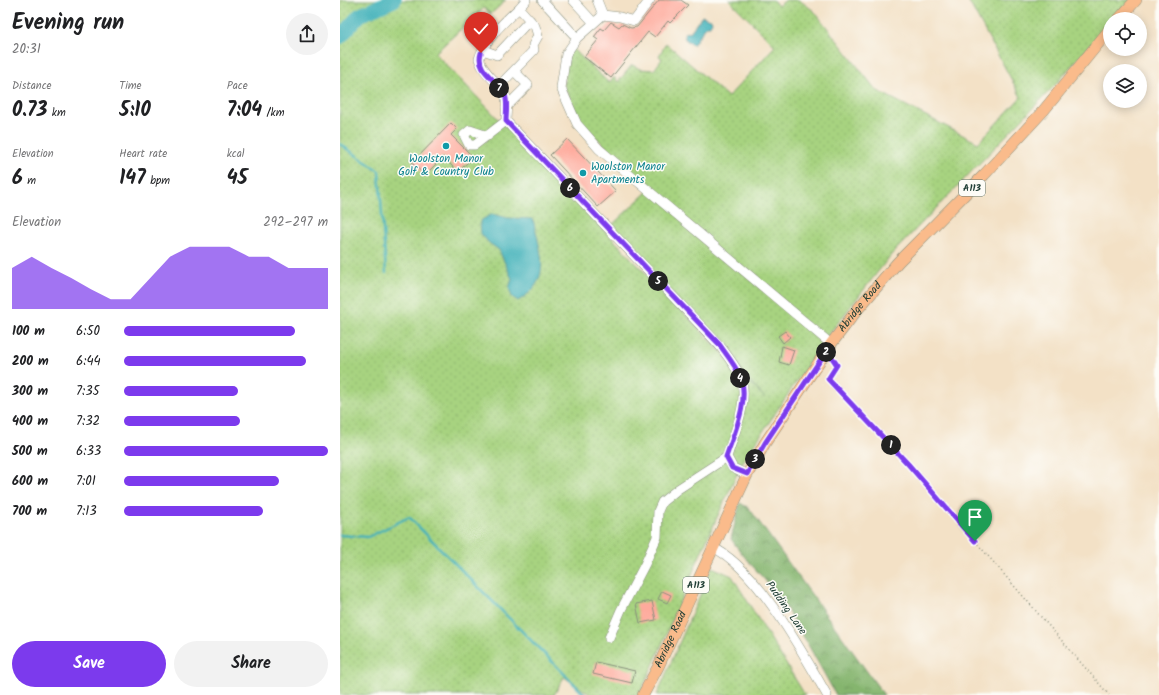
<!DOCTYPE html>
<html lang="en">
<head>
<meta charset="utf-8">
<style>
  body { margin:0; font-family:Kalam,sans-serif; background:#f2f2f2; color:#202124; height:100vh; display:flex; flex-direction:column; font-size:15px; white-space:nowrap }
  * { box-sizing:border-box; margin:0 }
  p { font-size:13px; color:#757577 }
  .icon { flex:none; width:22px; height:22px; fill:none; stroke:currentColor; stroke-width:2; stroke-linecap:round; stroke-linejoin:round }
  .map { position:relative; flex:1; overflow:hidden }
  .drawer { display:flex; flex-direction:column; background:#fff; width:340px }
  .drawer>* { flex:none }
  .tools { position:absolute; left:763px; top:12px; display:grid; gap:8px }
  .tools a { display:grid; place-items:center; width:44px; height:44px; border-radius:50%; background:#fff; box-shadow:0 2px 10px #0003; font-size:20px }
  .pin { position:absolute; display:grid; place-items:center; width:34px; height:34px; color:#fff; margin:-41px -17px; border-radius:50% 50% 50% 0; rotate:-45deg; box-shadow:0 0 4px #0007 }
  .pin .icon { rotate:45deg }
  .km { position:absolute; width:20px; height:20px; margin:-10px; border-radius:50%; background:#222; color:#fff; font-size:11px; line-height:20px; text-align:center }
  .round { display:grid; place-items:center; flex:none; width:42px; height:42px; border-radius:21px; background:#f2f2f2 }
  .headline { display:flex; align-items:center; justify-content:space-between; height:68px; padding:0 12px }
  h1 { font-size:22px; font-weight:600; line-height:30px }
  .metrics { display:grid; grid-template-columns:repeat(3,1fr); gap:6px; height:68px; padding:4px 12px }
  .metrics div { display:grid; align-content:center }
  .metrics b { font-size:20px; font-weight:600 }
  .metrics small { font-size:11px; font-weight:400 }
  .metrics p { font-size:11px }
  .chart { height:112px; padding:8px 12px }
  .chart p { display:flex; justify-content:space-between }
  .chart svg { width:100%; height:72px; margin-top:4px; fill:#7c3aed; opacity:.7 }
  .cta { display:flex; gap:8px; margin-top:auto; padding:8px 12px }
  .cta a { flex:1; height:46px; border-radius:24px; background:#7c3aed; color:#fff; font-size:16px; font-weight:600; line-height:46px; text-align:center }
  .cta a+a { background:#f2f2f2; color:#202124 }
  ul { padding:0 12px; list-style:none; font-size:13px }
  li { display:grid; grid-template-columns:64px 48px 1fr; align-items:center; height:30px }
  li i { height:10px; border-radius:5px; background:#7c3aed }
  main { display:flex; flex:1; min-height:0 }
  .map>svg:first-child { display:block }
  .grass { fill:url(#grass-dots); stroke:#63885a }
  .forest { fill:url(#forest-crowns); stroke:#527951 }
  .water { fill:#41b1b9; stroke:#307776 }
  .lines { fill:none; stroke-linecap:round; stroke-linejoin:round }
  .stream { stroke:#41b1b9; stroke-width:2.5 }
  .river { stroke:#41b1b9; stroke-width:15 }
  .building { fill:#feaa9c }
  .minor-casing { stroke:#898f7d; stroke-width:10 }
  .major-casing { stroke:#898f7d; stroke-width:12 }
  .path { stroke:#898f7d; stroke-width:1.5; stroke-dasharray:1 3; stroke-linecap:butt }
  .minor { stroke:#fff; stroke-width:9 }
  .major { stroke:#fabb8b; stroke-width:11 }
  .route-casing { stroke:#fff; stroke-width:8 }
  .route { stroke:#7c3aed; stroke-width:5 }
  .culture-dot { fill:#0f9aa8; stroke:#fdfcf7; stroke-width:1.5 }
  .labels { text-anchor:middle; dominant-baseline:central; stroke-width:3; stroke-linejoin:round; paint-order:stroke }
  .shield { fill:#fdfcf7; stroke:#62766e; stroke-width:1 }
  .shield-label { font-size:10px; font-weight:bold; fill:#1f3d34 }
  .culture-label { font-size:11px; fill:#0d838f; stroke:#fdfcf7 }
  .street-label { font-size:11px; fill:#1f3d34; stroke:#fdfcf7 }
</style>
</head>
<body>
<main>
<section class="drawer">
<div class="headline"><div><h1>Evening run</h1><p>20:31</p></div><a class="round"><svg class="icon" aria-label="share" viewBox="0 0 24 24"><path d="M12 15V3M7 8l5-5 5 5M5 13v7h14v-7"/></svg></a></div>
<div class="metrics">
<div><p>Distance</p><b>0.73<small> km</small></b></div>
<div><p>Time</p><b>5:10</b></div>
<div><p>Pace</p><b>7:04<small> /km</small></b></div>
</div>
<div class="metrics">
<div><p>Elevation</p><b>6<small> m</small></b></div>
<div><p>Heart rate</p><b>147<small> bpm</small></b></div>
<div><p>kcal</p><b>45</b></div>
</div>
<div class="chart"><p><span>Elevation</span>292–297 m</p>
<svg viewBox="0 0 160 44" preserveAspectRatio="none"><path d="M0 44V19L10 12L20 19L30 25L40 32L50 38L60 38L70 25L80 12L90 6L100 6L110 6L120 12L130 12L140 19L150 19L160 19V44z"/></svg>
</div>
<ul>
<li><b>100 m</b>6:50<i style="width:84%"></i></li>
<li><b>200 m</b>6:44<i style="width:89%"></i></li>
<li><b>300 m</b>7:35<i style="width:56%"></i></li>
<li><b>400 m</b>7:32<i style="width:57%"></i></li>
<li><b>500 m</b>6:33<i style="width:100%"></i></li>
<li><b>600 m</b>7:01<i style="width:76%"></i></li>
<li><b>700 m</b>7:13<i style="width:68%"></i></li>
</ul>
<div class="cta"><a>Save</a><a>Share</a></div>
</section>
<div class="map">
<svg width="819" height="695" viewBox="0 0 819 695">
  <defs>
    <pattern id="grass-dots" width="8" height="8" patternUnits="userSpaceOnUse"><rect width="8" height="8" fill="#a7d380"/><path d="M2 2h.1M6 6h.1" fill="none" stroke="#8fb66f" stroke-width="1.8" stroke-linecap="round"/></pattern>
    <pattern id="forest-crowns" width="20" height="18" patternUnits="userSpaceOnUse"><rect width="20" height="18" fill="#85b56e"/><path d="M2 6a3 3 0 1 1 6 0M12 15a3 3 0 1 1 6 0" fill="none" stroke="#6c945b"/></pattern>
  </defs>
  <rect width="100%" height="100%" fill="#fdfcf7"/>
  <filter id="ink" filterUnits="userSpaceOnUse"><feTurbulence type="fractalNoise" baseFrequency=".025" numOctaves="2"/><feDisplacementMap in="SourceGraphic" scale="8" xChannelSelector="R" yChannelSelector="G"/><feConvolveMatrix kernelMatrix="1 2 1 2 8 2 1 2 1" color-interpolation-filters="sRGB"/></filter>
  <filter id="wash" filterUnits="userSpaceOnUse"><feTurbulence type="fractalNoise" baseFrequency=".012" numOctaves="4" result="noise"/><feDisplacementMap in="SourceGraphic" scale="16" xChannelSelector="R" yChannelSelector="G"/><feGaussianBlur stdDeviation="0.9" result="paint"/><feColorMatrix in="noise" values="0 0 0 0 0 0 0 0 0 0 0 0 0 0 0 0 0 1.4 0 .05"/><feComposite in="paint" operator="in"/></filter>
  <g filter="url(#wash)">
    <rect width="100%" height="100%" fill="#f3e1c6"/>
    <path class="grass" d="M0,0H166L151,14L144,8L95,53L425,398L271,226L310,189L241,123L224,86L228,55L232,48L269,83L274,77L278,82L292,65L300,69L314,70L322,59L319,56L326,43L388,97L435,46L389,0H433L438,6L446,0H459L474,11L536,90L638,143L681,97L628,0H791L773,19H770V22L715,85L551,255L482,343L402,463L363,548L314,663L299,695H251L224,677L214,695H0Z
      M372,567L392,576L465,695H317Z"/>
    <path class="forest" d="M400,503L409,508L544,695H496C478,663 459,626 438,596C423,576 405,560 391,539Z"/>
    <path class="water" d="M362,16L371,19L372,22L370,26H366L353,45L345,39L344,33L350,32Z
      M152,214L168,218L193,219C200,252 214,280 178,301L172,297L169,288L172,279L159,250L149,243L141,234L140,221Z"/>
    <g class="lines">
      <path class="stream" d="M0,144L39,171L46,273
        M0,535L28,537L69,517L245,695"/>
      <path class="river" d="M0,37L20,15L54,0"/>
    </g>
    <g id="blocks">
      <path class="building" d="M319,0H341L348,5L330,23L328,21L315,37L308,32L271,78L244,57L258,40L254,37L261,28L264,30L271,22L279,27L282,24L291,28L297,27Z
        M111,123L117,129L111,135L133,157L118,172L103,157L85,175L72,163Z
        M227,139L276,191L258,207L210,155Z
        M445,331L450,337L443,343L438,336Z
        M442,346L454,350L449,365L439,362Z
        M322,591L331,595L327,603L318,599Z
        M312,601L316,620L300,623L296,604Z
        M256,662L295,671L292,683L253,674Z"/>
    </g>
  </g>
  <g filter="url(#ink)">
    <use href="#blocks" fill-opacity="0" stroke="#898f7d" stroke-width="1"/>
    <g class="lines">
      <g class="minor-casing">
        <path id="minor" d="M202,0L237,38
          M233,0L254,23
          M257,0L263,15
          M310,0L294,21L280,17L263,15L237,38L226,54L221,88L237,124L259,149L491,344
          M179,8L186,0
          M143,50L157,55L190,20
          M158,87L194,50L193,45L198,36L195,26L179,8C164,22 145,39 139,59C144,75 160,83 165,95C168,102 166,114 166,121L379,345C386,354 395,365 400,376C410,401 394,433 387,457L338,489L322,502L318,511L317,537L305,564L281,610L269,638
          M166,107L188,85L174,71
          M148,136L130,130L124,135L129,145H135L166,121
          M387,457L393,468L407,475
          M372,547C416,567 463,653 487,695"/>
      </g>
      <g class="major-casing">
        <g id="major">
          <path d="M779,19L796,0"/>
          <path id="s1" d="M303,695L318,667L407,475L425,443L491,344L517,310L558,262L644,175L704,110L770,29"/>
        </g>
      </g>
      <path class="path" d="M492,358L497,365L488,379L568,464L769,695"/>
      <use href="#minor" class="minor"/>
      <use href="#major" class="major"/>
    </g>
  </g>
  <g class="lines" filter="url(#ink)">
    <g class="route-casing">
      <path id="route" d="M141,53C135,72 159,80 165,95C168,102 166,114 166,121L379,344C386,354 395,365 400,376C410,401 394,433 386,457L392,468L407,474L425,443L487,350L497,365L488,379L568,464L635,541"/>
    </g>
    <use href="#route" class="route"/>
  </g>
  <g class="culture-dot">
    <circle cx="106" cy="146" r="4"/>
    <circle cx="243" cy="173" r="4"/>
  </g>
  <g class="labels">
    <g class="shield">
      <rect x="619" y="180" width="26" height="16" rx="3"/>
      <rect x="343" y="577" width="26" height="16" rx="3"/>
    </g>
    <g class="shield-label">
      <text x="632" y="188">A113</text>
      <text x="356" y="585">A113</text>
    </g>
    <g class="culture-label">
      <text x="106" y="159">Woolston Manor<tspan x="106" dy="13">Golf &amp; Country Club</tspan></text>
      <text x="251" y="167" text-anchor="start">Woolston Manor<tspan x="251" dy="13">Apartments</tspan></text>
    </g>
    <g class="street-label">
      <text stroke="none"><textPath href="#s1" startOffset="446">Abridge Road</textPath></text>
      <text transform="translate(446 608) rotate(55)">Pudding Lane</text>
      <text stroke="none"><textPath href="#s1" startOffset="62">Abridge Road</textPath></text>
    </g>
  </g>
</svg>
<div class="tools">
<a><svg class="icon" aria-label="locate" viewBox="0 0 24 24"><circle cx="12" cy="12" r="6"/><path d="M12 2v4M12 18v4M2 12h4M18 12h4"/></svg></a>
<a><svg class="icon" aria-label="layers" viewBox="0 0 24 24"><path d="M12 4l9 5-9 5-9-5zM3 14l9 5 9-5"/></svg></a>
</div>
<div class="pin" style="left:635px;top:541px;background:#1e9e55"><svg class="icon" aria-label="arrive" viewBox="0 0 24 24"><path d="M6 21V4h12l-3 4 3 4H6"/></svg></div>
<div class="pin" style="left:141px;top:53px;background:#d93025"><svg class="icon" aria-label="check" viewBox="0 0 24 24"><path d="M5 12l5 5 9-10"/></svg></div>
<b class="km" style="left:551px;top:445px">1</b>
<b class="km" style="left:486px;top:352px">2</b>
<b class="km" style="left:415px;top:459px">3</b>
<b class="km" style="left:400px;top:378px">4</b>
<b class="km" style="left:318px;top:281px">5</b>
<b class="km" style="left:230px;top:188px">6</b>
<b class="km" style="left:159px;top:88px">7</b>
</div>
</main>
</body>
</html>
